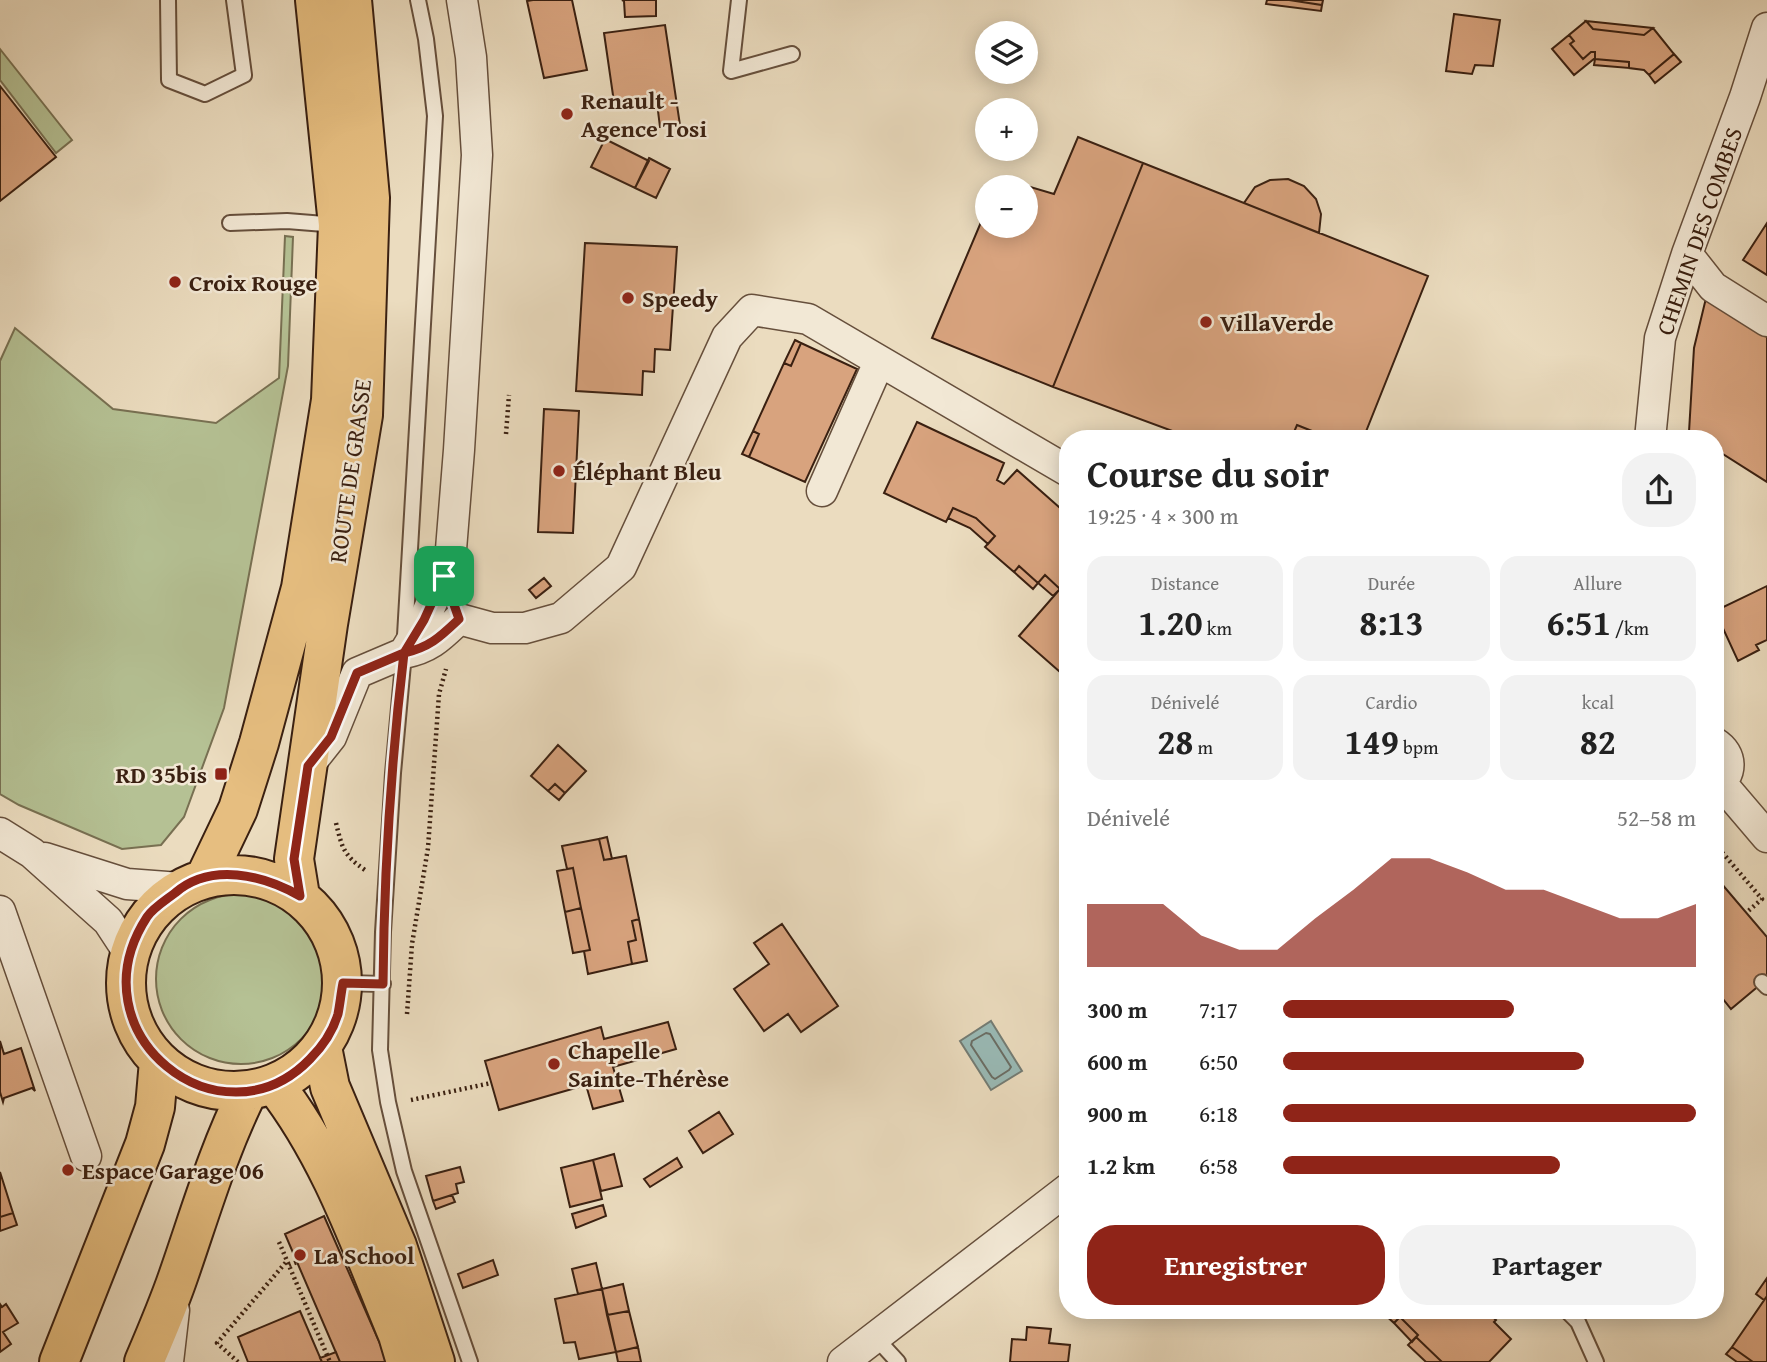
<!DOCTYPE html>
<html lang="fr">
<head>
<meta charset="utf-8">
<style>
  body { margin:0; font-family:"Gentium Book Plus",serif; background:#f2f2f2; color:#222; height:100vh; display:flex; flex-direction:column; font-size:26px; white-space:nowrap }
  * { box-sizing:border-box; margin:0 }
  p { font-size:23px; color:#767676 }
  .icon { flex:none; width:38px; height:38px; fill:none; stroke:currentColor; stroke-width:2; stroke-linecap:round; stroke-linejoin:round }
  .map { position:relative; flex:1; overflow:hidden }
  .side { position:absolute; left:1059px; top:430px; width:665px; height:889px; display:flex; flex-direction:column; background:#fff; border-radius:28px; box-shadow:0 4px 18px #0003 }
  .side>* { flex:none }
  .controls { position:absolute; left:975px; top:21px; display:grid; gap:14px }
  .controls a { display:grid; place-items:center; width:63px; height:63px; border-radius:50%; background:#fff; box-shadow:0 4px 18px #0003; font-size:35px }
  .pin { position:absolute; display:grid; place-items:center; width:60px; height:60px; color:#fff; margin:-30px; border-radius:14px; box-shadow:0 4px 10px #0006 }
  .round { display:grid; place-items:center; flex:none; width:74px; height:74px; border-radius:28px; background:#f2f2f2 }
  .head { display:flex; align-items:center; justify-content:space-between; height:119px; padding:0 28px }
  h1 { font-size:38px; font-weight:600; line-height:52px }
  .figures { display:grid; grid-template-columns:repeat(3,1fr); gap:10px; height:119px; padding:7px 28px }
  .figures div { display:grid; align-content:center; border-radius:18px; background:#f2f2f2; text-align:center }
  .figures b { font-size:35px; font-weight:600 }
  .figures small { font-size:19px; font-weight:400 }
  .figures p { font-size:19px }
  .chart { height:196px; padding:14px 28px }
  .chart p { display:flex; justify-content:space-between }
  .chart svg { width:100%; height:126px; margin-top:7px; fill:#8f2418; opacity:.7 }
  .button { display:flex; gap:14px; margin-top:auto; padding:14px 28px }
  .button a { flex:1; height:80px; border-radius:28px; background:#8f2418; color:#fff; font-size:28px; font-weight:600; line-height:80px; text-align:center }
  .button a+a { background:#f2f2f2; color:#222 }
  ul { padding:0 28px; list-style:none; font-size:23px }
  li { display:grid; grid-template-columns:112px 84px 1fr; align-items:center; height:52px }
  li i { height:18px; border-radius:9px; background:#8f2418 }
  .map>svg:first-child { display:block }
  .green { fill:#b5c194; stroke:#787052; stroke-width:2 }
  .water { fill:#99bab6; stroke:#737c74; stroke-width:2 }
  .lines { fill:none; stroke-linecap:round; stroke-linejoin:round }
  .shore { stroke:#6a6d64; stroke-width:2 }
  .building { fill:#d8a37e; stroke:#3a2011; stroke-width:2 }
  .service-casing { stroke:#664f3c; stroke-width:18 }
  .minor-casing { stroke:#664f3c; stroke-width:33 }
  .primary-casing { stroke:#3a2011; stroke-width:42 }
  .path { stroke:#3a2011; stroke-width:4.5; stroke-dasharray:2 3.5; stroke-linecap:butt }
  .service { stroke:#f2e8d5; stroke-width:14 }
  .minor { stroke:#f2e8d5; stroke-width:30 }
  .primary { stroke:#e6be80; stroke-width:38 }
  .route-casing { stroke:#fff; stroke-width:14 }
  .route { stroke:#8f2418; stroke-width:9 }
  .poi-dot { fill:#8f2418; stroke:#f2e8d5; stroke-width:2.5 }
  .labels { text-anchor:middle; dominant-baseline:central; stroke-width:5; stroke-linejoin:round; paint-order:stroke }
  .poi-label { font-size:24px; font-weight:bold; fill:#3a2011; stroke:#f2e8d5; text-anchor:start }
  .street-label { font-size:24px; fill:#3a2011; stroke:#f2e8d5 }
</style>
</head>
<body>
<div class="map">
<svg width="1767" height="1362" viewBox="0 0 1767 1362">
  <rect width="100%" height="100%" fill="#ebdcbf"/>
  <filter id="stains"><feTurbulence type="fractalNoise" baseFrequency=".00286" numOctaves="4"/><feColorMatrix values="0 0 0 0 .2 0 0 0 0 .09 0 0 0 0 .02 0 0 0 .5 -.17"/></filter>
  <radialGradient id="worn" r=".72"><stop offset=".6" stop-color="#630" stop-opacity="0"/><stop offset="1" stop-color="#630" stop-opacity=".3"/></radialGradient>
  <path class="green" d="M0,49L72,140L56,153L0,80Z
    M285,236L293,237L288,366L224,708L184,817L161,845L122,849L19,805L0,794V361L15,328L113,409L216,423L279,378Z
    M156 979a85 85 0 1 1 170 0a85 85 0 1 1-170 0Z"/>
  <path class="water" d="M991,1021L1022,1071L991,1090L960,1041Z"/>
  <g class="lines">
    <path class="shore" d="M986,1033L990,1034L1011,1067L1009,1070L995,1079L992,1077L971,1045L972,1041Z"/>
  </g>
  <path class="building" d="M533,0H572L587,70L544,78L527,1Z
    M622,0H656V16L625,17L624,1Z
    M1267,0H1289L1322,5L1321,11L1266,4Z
    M1289,0H1323L1322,5Z
    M1454,14L1500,20L1493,66L1475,65L1472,74L1446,71Z
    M1586,21L1593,29L1644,35L1653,28L1674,54L1649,75L1644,70L1629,68V62L1595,59V52H1591L1583,59L1570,44L1574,41L1569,35Z
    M1586,21L1653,28L1644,35L1593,29Z
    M665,25L680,125L660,127L657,103L615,109L604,33Z
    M1569,35L1574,41L1570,44L1583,59L1591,52H1595V58L1574,75L1552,49Z
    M1674,54L1681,62L1655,83L1649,75Z
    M1595,59L1629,62V68L1594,65Z
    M0,86L56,157L0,201Z
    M1078,137L1143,163L1053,387L932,338L987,208V226H1026V187H996L1000,178L1054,194Z
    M605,139L649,161L635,188L591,167Z
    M649,158L670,169L656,198L635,188Z
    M1143,163L1428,276L1363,439H1332L1297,425L1291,439H1194L1053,387Z
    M1288,179L1304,186L1316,199L1321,214L1319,233L1244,203L1255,187L1270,180Z
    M1767,223V275L1743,260Z
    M585,243L677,247L670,350L655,349L654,372L643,371L642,395L576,391Z
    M1706,298L1767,337V482L1715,449V439H1700L1689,432L1694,348Z
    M795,340L801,343L791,366L784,363Z
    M801,343L857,369L805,482L749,457L759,434L753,431L784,363L791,366Z
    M544,409L579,411L573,533L538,532Z
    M917,422L1004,463L997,480L1004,484L1017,470L1068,515V679L1019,636L1060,589L1045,575L1038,583L1019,566L1014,572L985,547L995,536L976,518L953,508L946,522L884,493Z
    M1297,425L1332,439H1291Z
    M753,431L759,434L749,457L742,454Z
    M953,508L976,518L995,536L988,544L970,528L948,518Z
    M1019,566L1038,583L1033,589L1014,572Z
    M1045,575L1060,589L1053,596L1038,583Z
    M544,578L551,586L536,598L529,590Z
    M1767,586V640L1756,645L1759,650L1738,661L1715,611Z
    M558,745L586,771L565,793L555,784L548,791L531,776Z
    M555,784L565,793L559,800L548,791Z
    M607,837L612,859L604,860L599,839Z
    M599,839L604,860L626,856L639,919L632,921L636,940L628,942L632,964L588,974L584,951L590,950L581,908L573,868L567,869L562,846Z
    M573,868L581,908L565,912L557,871Z
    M1715,876L1767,937V979L1731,1009L1715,989Z
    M581,908L590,950L573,953L565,912Z
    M639,919L647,961L632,964L628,942L636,940L632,921Z
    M782,924L838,1006L801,1032L788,1014L764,1031L734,989L769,964L754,943Z
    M668,1022L676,1049L613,1067L623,1101L593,1109L586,1085L499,1110L485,1061L601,1027L604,1039Z
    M0,1041L4,1054L21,1048L35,1091L32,1088L4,1098L3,1102L0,1092Z
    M719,1112L733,1134L703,1153L689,1131Z
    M614,1154L622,1186L601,1191L593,1160Z
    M677,1158L682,1167L650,1187L644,1179Z
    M593,1160L602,1199L570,1207L561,1168Z
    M460,1167L464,1182L456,1184L458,1193L433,1201L426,1176Z
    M0,1172L13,1213L0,1217Z
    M452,1195L455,1202L436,1209L433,1201Z
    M603,1205L606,1216L576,1228L572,1214Z
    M13,1213L17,1225L0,1231V1217Z
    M324,1216L388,1362H340L297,1262L285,1234Z
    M493,1260L498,1275L463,1288L458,1274Z
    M596,1263L602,1289L578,1294L572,1269Z
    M1767,1278V1296L1764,1300L1756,1294Z
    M623,1284L629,1311L607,1315L602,1289Z
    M602,1289L616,1352L579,1359L575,1342L564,1343L555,1299Z
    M1767,1296V1362H1753L1732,1347Z
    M0,1304L2,1307L6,1304L18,1323L3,1332L11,1344L0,1352Z
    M300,1311L322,1362H248L238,1337Z
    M629,1311L638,1347L616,1352L607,1315Z
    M1381,1311H1394L1400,1317L1394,1323Z
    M1406,1311H1486L1496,1320L1494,1322L1511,1339L1489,1362H1442L1416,1337L1418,1335L1400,1317Z
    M1400,1317L1418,1335L1412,1342L1394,1323Z
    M1027,1327L1051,1329L1049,1343L1070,1345L1068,1362H1010L1012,1339L1026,1340Z
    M1416,1337L1442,1362H1426L1408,1345Z
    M638,1347L641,1362H618L616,1352Z
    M1732,1347L1753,1362H1737L1726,1354Z
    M336,1352L340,1362H322L320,1358Z"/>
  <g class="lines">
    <g class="service-casing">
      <path id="service" d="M168,0L169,80L205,94L244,75L234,0
        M418,0L426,39L435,116L404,653L393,773L383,932L380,1050L388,1102L404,1171L470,1362
        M739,0L731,71L792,54
        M230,223L287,221L337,225
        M1762,982L1767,987
        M343,983L383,984
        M1567,1311L1578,1322L1596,1362
        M875,1337L898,1362"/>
    </g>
    <g class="minor-casing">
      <path id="minor" d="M1687,254L1713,287L1767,321
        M1650,439L1660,338L1687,254L1745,97L1767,28
        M822,491L879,362
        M459,619L492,628H525L561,618L621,567L727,337L752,310L808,319L1068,471
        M404,653C430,648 440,637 459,619
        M1715,743C1733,754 1733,776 1715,786
        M308,766L331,737L357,673L404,653L424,620L450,562L459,450L477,155L471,57L462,0
        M1721,783L1767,837
        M0,833L32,853L108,921L129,953
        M45,858L127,884L180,888
        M0,911L86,1156
        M168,1362L174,1310
        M843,1362L1068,1189"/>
    </g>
    <g class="primary-casing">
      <path id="primary" d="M126 983a108 108 0 1 1 216 0a108 108 0 1 1-216 0Z
        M205,878L238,809L259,743L301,588L331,400L338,225L315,0
        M300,896L294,859L328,624L363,415L370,198L352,0
        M322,1047L330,1087L397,1246L435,1362
        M274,1084C332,1158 362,1249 398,1335L406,1362
        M59,1362L145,1144L155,1107L159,1061
        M144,1362C156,1334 168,1306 178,1277C200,1214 218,1151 248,1091"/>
    </g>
    <path class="path" d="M506,434L509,395
      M336,823C342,847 343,855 365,870
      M1715,844L1762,899L1746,913
      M407,1014L412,944L428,848L439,694L446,669
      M411,1100L491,1083
      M279,1242L330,1362
      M289,1265L297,1262
      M238,1362L217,1343L287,1261"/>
    <use href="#service" class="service"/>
    <use href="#minor" class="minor"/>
    <use href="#primary" class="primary"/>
  </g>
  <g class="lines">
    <g class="route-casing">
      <path id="route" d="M444,576L424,620L404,653L357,673L331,737L308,766L294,859L300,896C263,875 211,862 175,893C166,900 153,908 147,917C71,1034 221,1151 310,1059C322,1047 333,1031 338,1014C340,1004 341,993 343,983L383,984C384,874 391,763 404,653C430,647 440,637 459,619L444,576"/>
    </g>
    <use href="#route" class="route"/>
  </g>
  <g class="poi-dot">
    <circle cx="567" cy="114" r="7"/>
    <circle cx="175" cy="282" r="7"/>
    <circle cx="628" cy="298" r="7"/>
    <circle cx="1206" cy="322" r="7"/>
    <circle cx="559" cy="471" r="7"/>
    <rect x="214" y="767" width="14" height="14" rx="3.5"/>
    <circle cx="554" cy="1064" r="7"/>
    <circle cx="68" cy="1170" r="7"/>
    <circle cx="300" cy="1255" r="7"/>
  </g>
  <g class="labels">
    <g class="poi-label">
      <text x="581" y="100">Renault -<tspan x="581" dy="28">Agence Tosi</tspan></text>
      <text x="189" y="282">Croix Rouge</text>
      <text x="642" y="298">Speedy</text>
      <text x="1220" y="322">VillaVerde</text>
      <text x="573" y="471">Éléphant Bleu</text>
      <text x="207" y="774" text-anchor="end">RD 35bis</text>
      <text x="568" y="1050">Chapelle<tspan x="568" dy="28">Sainte-Thérèse</tspan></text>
      <text x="82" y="1170">Espace Garage 06</text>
      <text x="314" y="1255">La School</text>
    </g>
    <g class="street-label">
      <text transform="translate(1699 231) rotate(-71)">CHEMIN DES COMBES</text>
      <text transform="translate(350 471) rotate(-82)">ROUTE DE GRASSE</text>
    </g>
  </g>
  <rect width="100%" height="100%" filter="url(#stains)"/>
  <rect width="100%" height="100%" fill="url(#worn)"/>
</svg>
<div class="controls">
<a><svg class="icon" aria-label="layers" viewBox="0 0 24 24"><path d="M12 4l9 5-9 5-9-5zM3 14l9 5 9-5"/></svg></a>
<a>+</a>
<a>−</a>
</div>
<div class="pin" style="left:444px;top:576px;background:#1e9e55"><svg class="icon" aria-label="arrive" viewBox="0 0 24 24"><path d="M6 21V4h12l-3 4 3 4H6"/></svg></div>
<section class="side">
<div class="head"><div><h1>Course du soir</h1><p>19:25 · 4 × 300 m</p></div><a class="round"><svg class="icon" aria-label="share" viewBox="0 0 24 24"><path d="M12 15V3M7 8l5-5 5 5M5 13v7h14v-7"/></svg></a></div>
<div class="figures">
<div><p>Distance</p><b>1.20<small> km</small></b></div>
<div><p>Durée</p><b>8:13</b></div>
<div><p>Allure</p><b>6:51<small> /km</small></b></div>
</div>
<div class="figures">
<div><p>Dénivelé</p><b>28<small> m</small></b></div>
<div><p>Cardio</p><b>149<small> bpm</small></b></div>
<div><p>kcal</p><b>82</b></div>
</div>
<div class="chart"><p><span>Dénivelé</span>52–58 m</p>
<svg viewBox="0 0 160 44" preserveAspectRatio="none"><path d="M0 44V22L10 22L20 22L30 33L40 38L50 38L60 27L70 17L80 6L90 6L100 11L110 17L120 17L130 22L140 27L150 27L160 22V44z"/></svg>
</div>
<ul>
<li><b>300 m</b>7:17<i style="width:56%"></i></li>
<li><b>600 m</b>6:50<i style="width:73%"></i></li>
<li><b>900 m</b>6:18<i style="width:100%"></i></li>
<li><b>1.2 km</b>6:58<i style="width:67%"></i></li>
</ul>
<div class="button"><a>Enregistrer</a><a>Partager</a></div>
</section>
</div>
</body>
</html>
